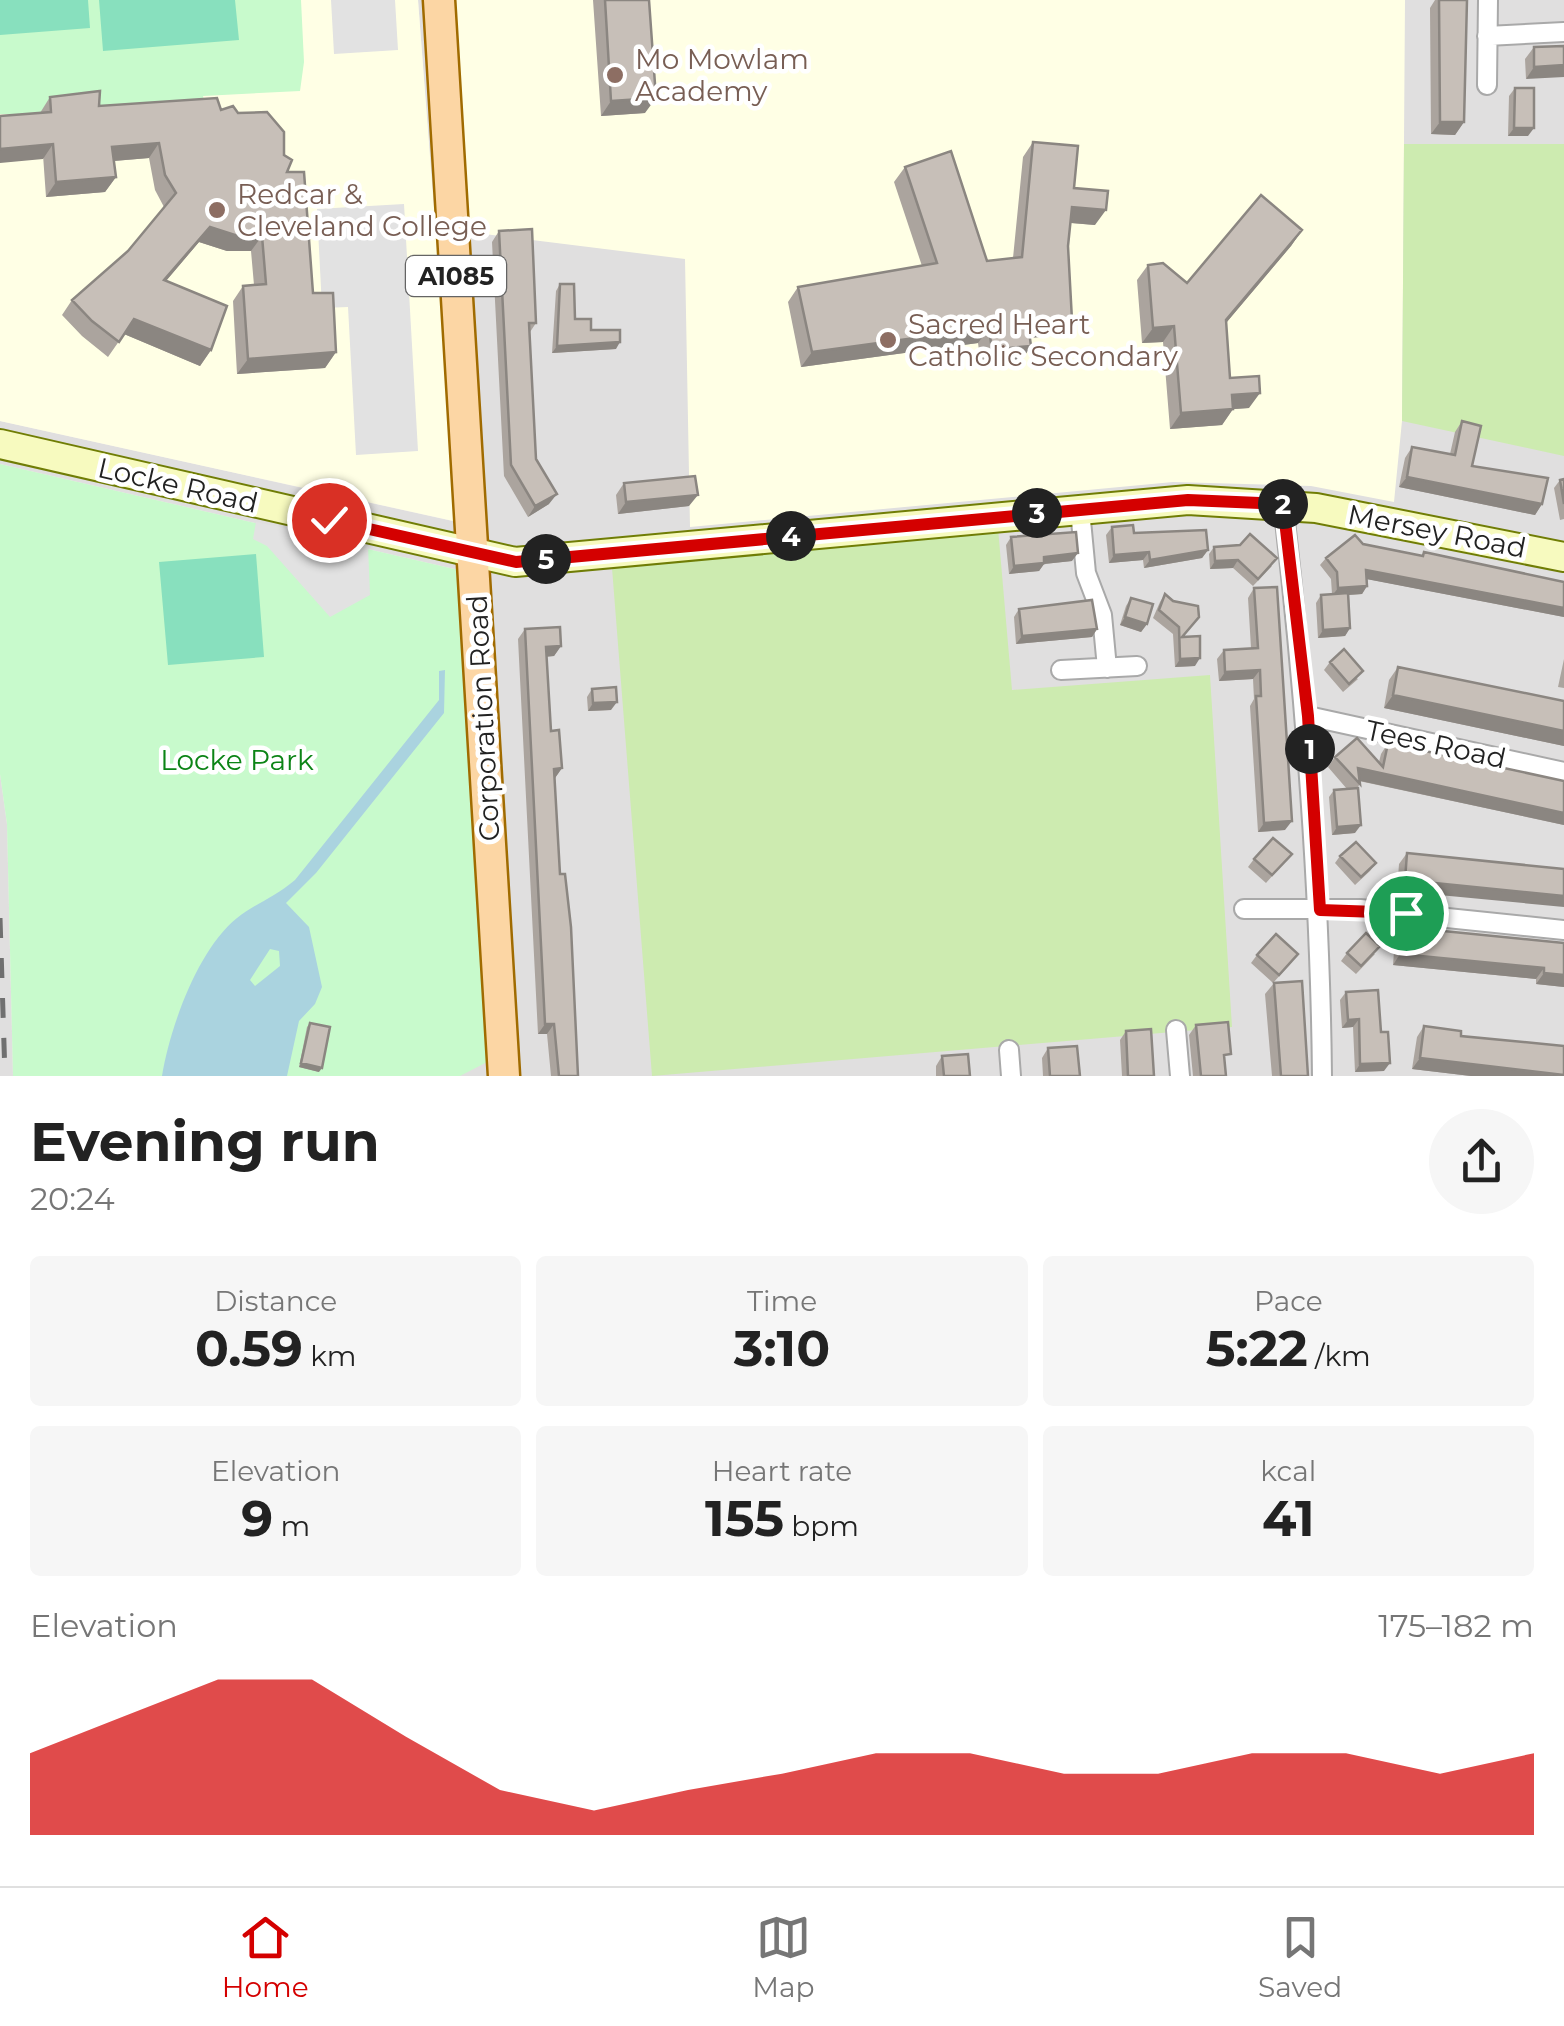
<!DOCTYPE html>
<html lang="en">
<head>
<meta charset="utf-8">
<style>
  body { margin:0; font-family:Montserrat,sans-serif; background:#f6f6f6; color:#222; height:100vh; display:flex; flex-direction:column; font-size:38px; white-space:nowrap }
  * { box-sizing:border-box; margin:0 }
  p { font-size:32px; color:#767676 }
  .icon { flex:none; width:55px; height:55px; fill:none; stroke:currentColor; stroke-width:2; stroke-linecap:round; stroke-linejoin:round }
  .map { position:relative; height:1076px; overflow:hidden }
  .side { display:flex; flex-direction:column; background:#fff; flex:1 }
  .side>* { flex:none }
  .pin { position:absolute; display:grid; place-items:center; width:85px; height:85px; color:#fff; margin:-42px; border:5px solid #fff; border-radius:50%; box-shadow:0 2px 10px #0007 }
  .km { position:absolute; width:50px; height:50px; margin:-25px; border-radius:50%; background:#222; color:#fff; font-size:28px; line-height:50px; text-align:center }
  .round { display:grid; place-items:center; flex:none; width:105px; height:105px; border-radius:52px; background:#f6f6f6 }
  .head { display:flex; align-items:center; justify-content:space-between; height:170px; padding:0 30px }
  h1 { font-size:55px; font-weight:700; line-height:75px }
  .metrics { display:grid; grid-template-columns:repeat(3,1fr); gap:15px; height:170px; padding:10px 30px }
  .metrics div { display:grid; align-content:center; border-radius:10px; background:#f6f6f6; text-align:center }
  .metrics b { font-size:50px; font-weight:700 }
  .metrics small { font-size:28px; font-weight:400 }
  .metrics p { font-size:28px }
  .chart { height:280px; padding:20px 30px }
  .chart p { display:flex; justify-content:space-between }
  .chart svg { width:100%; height:180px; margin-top:10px; fill:#d40000; opacity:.7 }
  .tab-bar { display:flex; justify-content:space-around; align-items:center; height:140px; border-top:2px solid #e0e0e0; background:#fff; font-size:28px; color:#767676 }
  .tab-bar a { display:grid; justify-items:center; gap:5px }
  .tab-bar .on { color:#d40000 }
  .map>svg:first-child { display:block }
  .residential { fill:#e0dfdf }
  .education { fill:#ffffe5 }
  .grass { fill:#cdebb0 }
  .park { fill:#c8facc }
  .pitch { fill:#88e0be }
  .parking { fill:#e2e2e2 }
  .water { fill:#aad3df; fill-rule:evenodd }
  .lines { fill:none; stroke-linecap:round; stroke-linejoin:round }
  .street-casing { stroke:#a9a9a9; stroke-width:22 }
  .secondary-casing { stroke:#707d05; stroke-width:32 }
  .primary-casing { stroke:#a06b00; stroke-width:35 }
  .street { stroke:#fff; stroke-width:18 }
  .secondary { stroke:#f7fabf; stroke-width:28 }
  .primary { stroke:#fcd6a4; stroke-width:30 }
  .rail { stroke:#707070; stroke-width:5; stroke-dasharray:20 20; stroke-linecap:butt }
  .wall { fill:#aba49e }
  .shaded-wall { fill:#8b8681 }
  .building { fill:#c7bfb8; stroke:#8b8681; stroke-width:2.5 }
  .route-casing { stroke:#fff; stroke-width:20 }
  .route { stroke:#d40000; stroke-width:12 }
  .education-dot { fill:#8d6e63; stroke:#fff; stroke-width:4 }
  .labels { text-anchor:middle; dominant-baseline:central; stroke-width:9; stroke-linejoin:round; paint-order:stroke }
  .shield { fill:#fff; stroke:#646464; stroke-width:2.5 }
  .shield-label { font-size:25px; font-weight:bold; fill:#222 }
  .education-label { font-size:28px; fill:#785e54; stroke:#fff; text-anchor:start }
  .street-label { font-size:28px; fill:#222; stroke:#fff }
  .park-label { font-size:28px; fill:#0c8416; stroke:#fff }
</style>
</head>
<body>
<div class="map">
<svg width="1564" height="1076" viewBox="0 0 1564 1076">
  <rect width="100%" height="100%" fill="#f2efe9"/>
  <path class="residential" d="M418,0H1564V1076H460L463,571L0,464V421L457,522Z
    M0,774L7,824L13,1076H0Z"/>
  <path class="education" d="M0,0H418L458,522L0,421Z
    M456,0H1405L1402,421L1394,502L1311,486L1173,482L690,527L685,259L469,232Z"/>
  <path class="grass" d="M1404,144H1564V456L1402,421Z
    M998,528L1012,690L1210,675L1232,1027L652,1076L612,568Z"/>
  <path class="park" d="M0,0H301L304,62L300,91L203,96L207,114H0Z
    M0,464L463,571L493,1059L460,1076H13L7,824L0,774Z"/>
  <path class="pitch" d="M0,0H88L90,28L0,35Z
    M99,0H235L239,40L103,51Z
    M256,554L264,657L168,665L159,562Z"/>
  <path class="parking" d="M331,0H395L398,50L334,54Z
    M404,204L418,451L356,455L348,307L322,308L317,209Z
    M256,522L368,546L370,595L330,617L267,546L253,539Z"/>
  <path class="water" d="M445,670L444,713L316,873L286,903L309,927L322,987L315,1004L299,1021L287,1076H162C170,1027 198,949 237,918C254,904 274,898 295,880L439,700V671ZM270,949L279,951L280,966L255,986L250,980Z"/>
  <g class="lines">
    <g class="street-casing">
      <path id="street" d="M1487,36L1564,32
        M1487,85L1488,0
        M1283,503C1305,695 1320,883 1322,1076
        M1080,510L1086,573L1102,615L1107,668
        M1061,670L1137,666
        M1308,716L1564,772
        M1244,909H1360L1564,930
        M1176,1030L1180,1076
        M1009,1050L1011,1076"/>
    </g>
    <g class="secondary-casing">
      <path id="secondary" d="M0,444L515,562L1188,500L1316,508L1564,557"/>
    </g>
    <g class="primary-casing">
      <path id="primary" d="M439,0L504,1076"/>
    </g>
    <use href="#street" class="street"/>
    <use href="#secondary" class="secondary"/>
    <use href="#primary" class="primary"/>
    <path class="rail" d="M0,918L5,1076"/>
  </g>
  <path class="wall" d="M593,0H649L645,113L601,116Z
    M1435,0H1467L1464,122L1455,135L1431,134L1430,8Z
    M1564,46L1526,79L1525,59L1534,47Z
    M1515,88L1528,136H1508L1509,96Z
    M50,97L99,106L221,110L238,113L284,155L313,293L336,352L325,368L237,374L233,301L243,286L254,285L251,251H227L199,242L166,281L211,350L200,366L124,334L108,357L82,336L62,315L72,300L128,251L164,207L155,190L149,158L114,161L116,177L105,192L46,197L40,113Z
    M1033,142L1074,188L1095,225L1070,223L1061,335L1030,338L1031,346L1021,361L987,364L980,358L978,343L801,367L788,302L798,287L922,266L894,182L905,167L987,261L1013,258L1023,157Z
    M1302,230L1291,246L1226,323L1230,378L1249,408L1233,409L1222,425L1170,429L1163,342L1142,343L1137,280L1148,265L1187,283Z
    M499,231L536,323L530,332L536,459L549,504L528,517L504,476L492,242Z
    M560,284L575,319L616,349L552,353L556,291Z
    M1462,421L1472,466L1542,504L1535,515L1399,487L1405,458L1412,447L1450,454L1455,432Z
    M1564,479V519L1560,520L1554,488L1560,480Z
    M624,483L689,506L618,514L616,495Z
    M1112,527L1134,533L1208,550L1202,558L1144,568L1143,560L1109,563L1106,535Z
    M1011,537L1072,561L1044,564L1039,571L1009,574L1006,545Z
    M1363,544L1421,556L1424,552L1564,582V617L1367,579V586L1362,594L1349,595L1350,628L1345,636L1318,638L1316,603L1321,595L1332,594L1331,579L1320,565L1326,558Z
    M1214,547L1272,566L1253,586L1233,568L1210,569L1209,554Z
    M1254,588L1285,830L1258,832L1250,706L1254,699L1253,679L1219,681L1217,659L1224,650L1251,648L1248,598Z
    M1165,594L1199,617L1183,637L1195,666L1175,667L1173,634L1153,618L1160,602Z
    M1131,598L1147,624L1141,632L1120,625L1126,606Z
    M1019,609L1097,629L1092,637L1016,644L1014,617Z
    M525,629L561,646L554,656L546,657L551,731L562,768L555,778L560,874L578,1076H551L547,1034H538L518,639Z
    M1564,659V688L1558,687Z
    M1330,662L1358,679L1343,692L1324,670Z
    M1398,667L1564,701V746L1384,708L1389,680Z
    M592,689L611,710L588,711L587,697Z
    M1388,743L1564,781V825L1359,781L1360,784L1357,788L1355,833L1332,835L1329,797L1334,790L1347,789L1328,767L1335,757L1379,762L1381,754Z
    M1407,853L1564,869L1397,891L1399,864Z
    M1292,854L1266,883L1248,867L1254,859Z
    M1340,856L1376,863L1370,871L1355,885L1335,863Z
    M1403,927L1564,943V987L1536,984V979L1393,965L1395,938Z
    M1347,953L1375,954L1356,974L1341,961Z
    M1257,955L1292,962L1273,983L1251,963Z
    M1274,983L1308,1076H1272L1265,994Z
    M1346,992L1384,1071L1355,1072L1353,1027L1342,1028L1340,1000Z
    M310,1023L319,1072L299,1067L307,1027Z
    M1196,1025L1225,1063L1226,1076H1193L1189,1035Z
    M1424,1026L1461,1036L1564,1076H1471L1412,1069L1417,1037Z
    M1126,1031L1154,1076H1122L1120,1040Z
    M1048,1048L1080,1076H1043L1042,1058Z
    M942,1056L970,1076H936V1066Z"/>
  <path class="shaded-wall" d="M1564,65V77L1526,79L1534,67Z
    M656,98L645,113L601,116L611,101Z
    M1440,122H1464L1455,135L1431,134Z
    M1514,128H1534L1528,136H1508Z
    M159,143L149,158L101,162L112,147Z
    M53,144L43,159L0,163V149Z
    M116,177L105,192L46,197L56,182Z
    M1072,207L1106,210L1095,225L1061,222Z
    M210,227L262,236L251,251H227L199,242L154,295L164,280Z
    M1302,230L1291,246L1215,336L1226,320Z
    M134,319L211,350L200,366L124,334Z
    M1072,320L1061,335L1017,339L1028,324Z
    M1174,326L1163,342L1142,343L1153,328Z
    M989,328L978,343L801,367L812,352Z
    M620,342L616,349L552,353L557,346Z
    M1031,346L1021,361L987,364L998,349Z
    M336,352L325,368L237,374L248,359Z
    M1260,393L1249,408L1221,410L1232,395Z
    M1233,409L1222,425L1170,429L1181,413Z
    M1407,477L1542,504L1535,515L1399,487Z
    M557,494L549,504L528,517L535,506Z
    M698,495L689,506L618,514L626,502Z
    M1208,550L1202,558L1144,568L1150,560Z
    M1149,552L1143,560L1109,563L1114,555Z
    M1078,553L1072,561L1044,564L1039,571L1009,574L1014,566L1044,557Z
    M1238,560L1233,568L1210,569L1215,561Z
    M1366,570L1564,608V617L1361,578Z
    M1367,586L1362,594L1332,596L1338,588Z
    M1125,617L1147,624L1141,632L1120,625Z
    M1350,628L1345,636L1318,638L1323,630Z
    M1097,629L1092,637L1016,644L1022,636Z
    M561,646L554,656L538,657L546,647Z
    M1200,658L1195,666L1175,667L1180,659Z
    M1260,670L1253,679L1219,681L1225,672Z
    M1393,695L1564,731V746L1384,708Z
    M617,702L611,710L588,711L593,703Z
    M562,768L555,778L554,769Z
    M1358,768L1564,813V825L1356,780Z
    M1292,821L1285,830L1258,832L1264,823Z
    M1361,825L1355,833L1332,835L1337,827Z
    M1405,880L1564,896V907L1397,891Z
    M1400,954L1544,968L1536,979L1393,965Z
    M1544,973L1564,975V987L1536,984Z
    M1359,1019L1353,1027L1342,1028L1348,1020Z
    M545,1024H554L547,1034H538Z
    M1420,1058L1564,1076H1471L1412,1069Z
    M301,1063L322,1068L319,1072L299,1067Z
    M1390,1063L1384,1071L1355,1072L1360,1064Z"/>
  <path class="building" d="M605,0H649L656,98L611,101Z
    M1439,0H1467L1464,122H1440Z
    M1564,46V65L1534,67V47Z
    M1515,88H1534V128H1514Z
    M100,91L99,106L217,98L221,110L233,106L238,113L267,112L284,132V155L292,160L287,172H304L313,293H333L336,352L248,359L243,286L266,284L262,236H238L210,227L164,280L227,306L211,350L134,319L119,342L92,321L72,300L128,251L176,193L165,175L159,143L112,147L116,177L56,182L53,144L0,149V116L51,112L50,97Z
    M1033,142L1078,146L1074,188L1108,191L1106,210L1072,207L1068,246L1072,320L1028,324L1031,346L998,349L991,343L989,328L812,352L798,287L937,263L905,167L951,151L987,261L1022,257Z
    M1261,195L1302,230L1226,320L1230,378L1259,376L1260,393L1232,395L1233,409L1181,413L1174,326L1153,328L1148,265L1163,263L1187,283Z
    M532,229L536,323H529L536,459L557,494L535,506L511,465L499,231Z
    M560,284H574L575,319H591V330H620V342L557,346Z
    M1462,421L1481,426L1472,466L1548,478L1542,504L1407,477L1412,447L1455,455Z
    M695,476L698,495L626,502L624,483Z
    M1564,479V504L1560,480Z
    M1133,525L1134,533L1206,530L1208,550L1150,560L1149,552L1114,555L1112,527Z
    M1076,532L1078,553L1044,557V563L1014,566L1011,537Z
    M1250,534L1277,558L1258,579L1238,560L1215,561L1214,547L1240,545Z
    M1355,535L1363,544L1423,556L1424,552L1564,582V608L1366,570L1367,586L1338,588L1337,572L1326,558Z
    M1277,587L1292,821L1264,823L1256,696H1261L1260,670L1225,672L1224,650L1258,648L1254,588Z
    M1348,593L1350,628L1323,630L1321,595Z
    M1165,594L1173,601L1198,606L1199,617L1182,637L1200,636V658L1180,659L1179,627L1159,610Z
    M1131,598L1153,604L1147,624L1125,617Z
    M1092,600L1097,629L1022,636L1019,609Z
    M560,627L561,646L546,647L551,731L559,730L562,768L554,769L560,874H565L571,927L578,1076H559L554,1024H545L525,629Z
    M1344,649L1363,671L1349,684L1330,662Z
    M1398,667L1564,701V731L1393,695Z
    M616,687L617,702L593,703L592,689Z
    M1357,738L1383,767L1388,743L1564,781V813L1358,768L1360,784L1335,757Z
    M1358,788L1361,825L1337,827L1334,790Z
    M1273,838L1292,854L1272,875L1254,859Z
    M1356,842L1376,863L1361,877L1340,856Z
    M1407,853L1564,869V896L1405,880Z
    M1403,927L1564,943V975L1544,973V968L1400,954Z
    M1366,933L1380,946L1361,966L1347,953Z
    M1276,934L1298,954L1279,975L1257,955Z
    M1302,981L1308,1076H1281L1274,983Z
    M1378,990L1381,1032H1388L1390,1063L1360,1064L1359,1019L1348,1020L1346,992Z
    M1228,1022L1231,1054L1224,1055L1226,1076H1201L1196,1025Z
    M310,1023L330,1027L322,1068L301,1063Z
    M1424,1026L1461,1031V1036L1564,1046V1075L1420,1058Z
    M1151,1029L1154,1076H1128L1126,1031Z
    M1077,1046L1080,1076H1050L1048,1048Z
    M968,1054L970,1076H944L942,1056Z"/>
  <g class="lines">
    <g class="route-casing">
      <path id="route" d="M329,520L516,562L1188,500L1283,504L1308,716L1320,910L1406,913"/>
    </g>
    <use href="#route" class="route"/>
  </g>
  <g class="education-dot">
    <circle cx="615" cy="75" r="10"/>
    <circle cx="217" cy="210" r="10"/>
    <circle cx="888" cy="340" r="10"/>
  </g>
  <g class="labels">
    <rect class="shield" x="406" y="256" width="100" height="40" rx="8"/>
    <g class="shield-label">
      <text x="456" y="276">A1085</text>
    </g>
    <g class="education-label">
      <text x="635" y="59">Mo Mowlam<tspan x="635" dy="32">Academy</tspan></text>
      <text x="237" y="194">Redcar &amp;<tspan x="237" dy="32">Cleveland College</tspan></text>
      <text x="908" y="324">Sacred Heart<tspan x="908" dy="32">Catholic Secondary</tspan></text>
    </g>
    <g class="street-label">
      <text transform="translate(178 485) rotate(13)">Locke Road</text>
      <text transform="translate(1437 531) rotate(11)">Mersey Road</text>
      <text transform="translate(483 718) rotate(-93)">Corporation Road</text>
      <text transform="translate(1436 744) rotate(12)">Tees Road</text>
    </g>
    <g class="park-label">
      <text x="237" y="760">Locke Park</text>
    </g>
  </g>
</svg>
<div class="pin" style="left:1406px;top:913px;background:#1e9e55"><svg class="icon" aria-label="arrive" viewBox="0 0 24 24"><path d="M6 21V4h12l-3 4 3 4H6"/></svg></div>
<div class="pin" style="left:329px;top:520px;background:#d93025"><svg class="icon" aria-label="check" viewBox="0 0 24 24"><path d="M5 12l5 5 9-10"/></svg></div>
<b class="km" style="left:1310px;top:749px">1</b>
<b class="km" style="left:1283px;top:504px">2</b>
<b class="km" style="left:1037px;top:513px">3</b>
<b class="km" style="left:791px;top:536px">4</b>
<b class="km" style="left:546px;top:559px">5</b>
</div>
<section class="side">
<div class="head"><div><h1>Evening run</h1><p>20:24</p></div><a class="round"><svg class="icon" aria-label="share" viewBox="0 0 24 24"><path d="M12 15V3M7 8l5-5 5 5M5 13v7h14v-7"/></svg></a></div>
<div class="metrics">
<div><p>Distance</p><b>0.59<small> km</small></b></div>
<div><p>Time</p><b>3:10</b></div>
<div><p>Pace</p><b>5:22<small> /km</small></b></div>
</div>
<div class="metrics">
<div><p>Elevation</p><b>9<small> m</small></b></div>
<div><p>Heart rate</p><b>155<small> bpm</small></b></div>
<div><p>kcal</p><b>41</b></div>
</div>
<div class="chart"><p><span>Elevation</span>175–182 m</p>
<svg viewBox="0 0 160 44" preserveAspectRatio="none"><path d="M0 44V24L10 15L20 6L30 6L40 20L50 33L60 38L70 33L80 29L90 24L100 24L110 29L120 29L130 24L140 24L150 29L160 24V44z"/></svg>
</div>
</section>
<nav class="tab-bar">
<a class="on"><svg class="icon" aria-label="home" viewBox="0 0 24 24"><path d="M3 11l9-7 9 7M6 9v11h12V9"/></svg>Home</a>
<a><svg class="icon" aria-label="map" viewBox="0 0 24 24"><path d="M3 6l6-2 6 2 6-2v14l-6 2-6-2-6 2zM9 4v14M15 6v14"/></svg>Map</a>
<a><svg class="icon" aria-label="saved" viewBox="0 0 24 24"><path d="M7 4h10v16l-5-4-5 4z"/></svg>Saved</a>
</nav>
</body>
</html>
